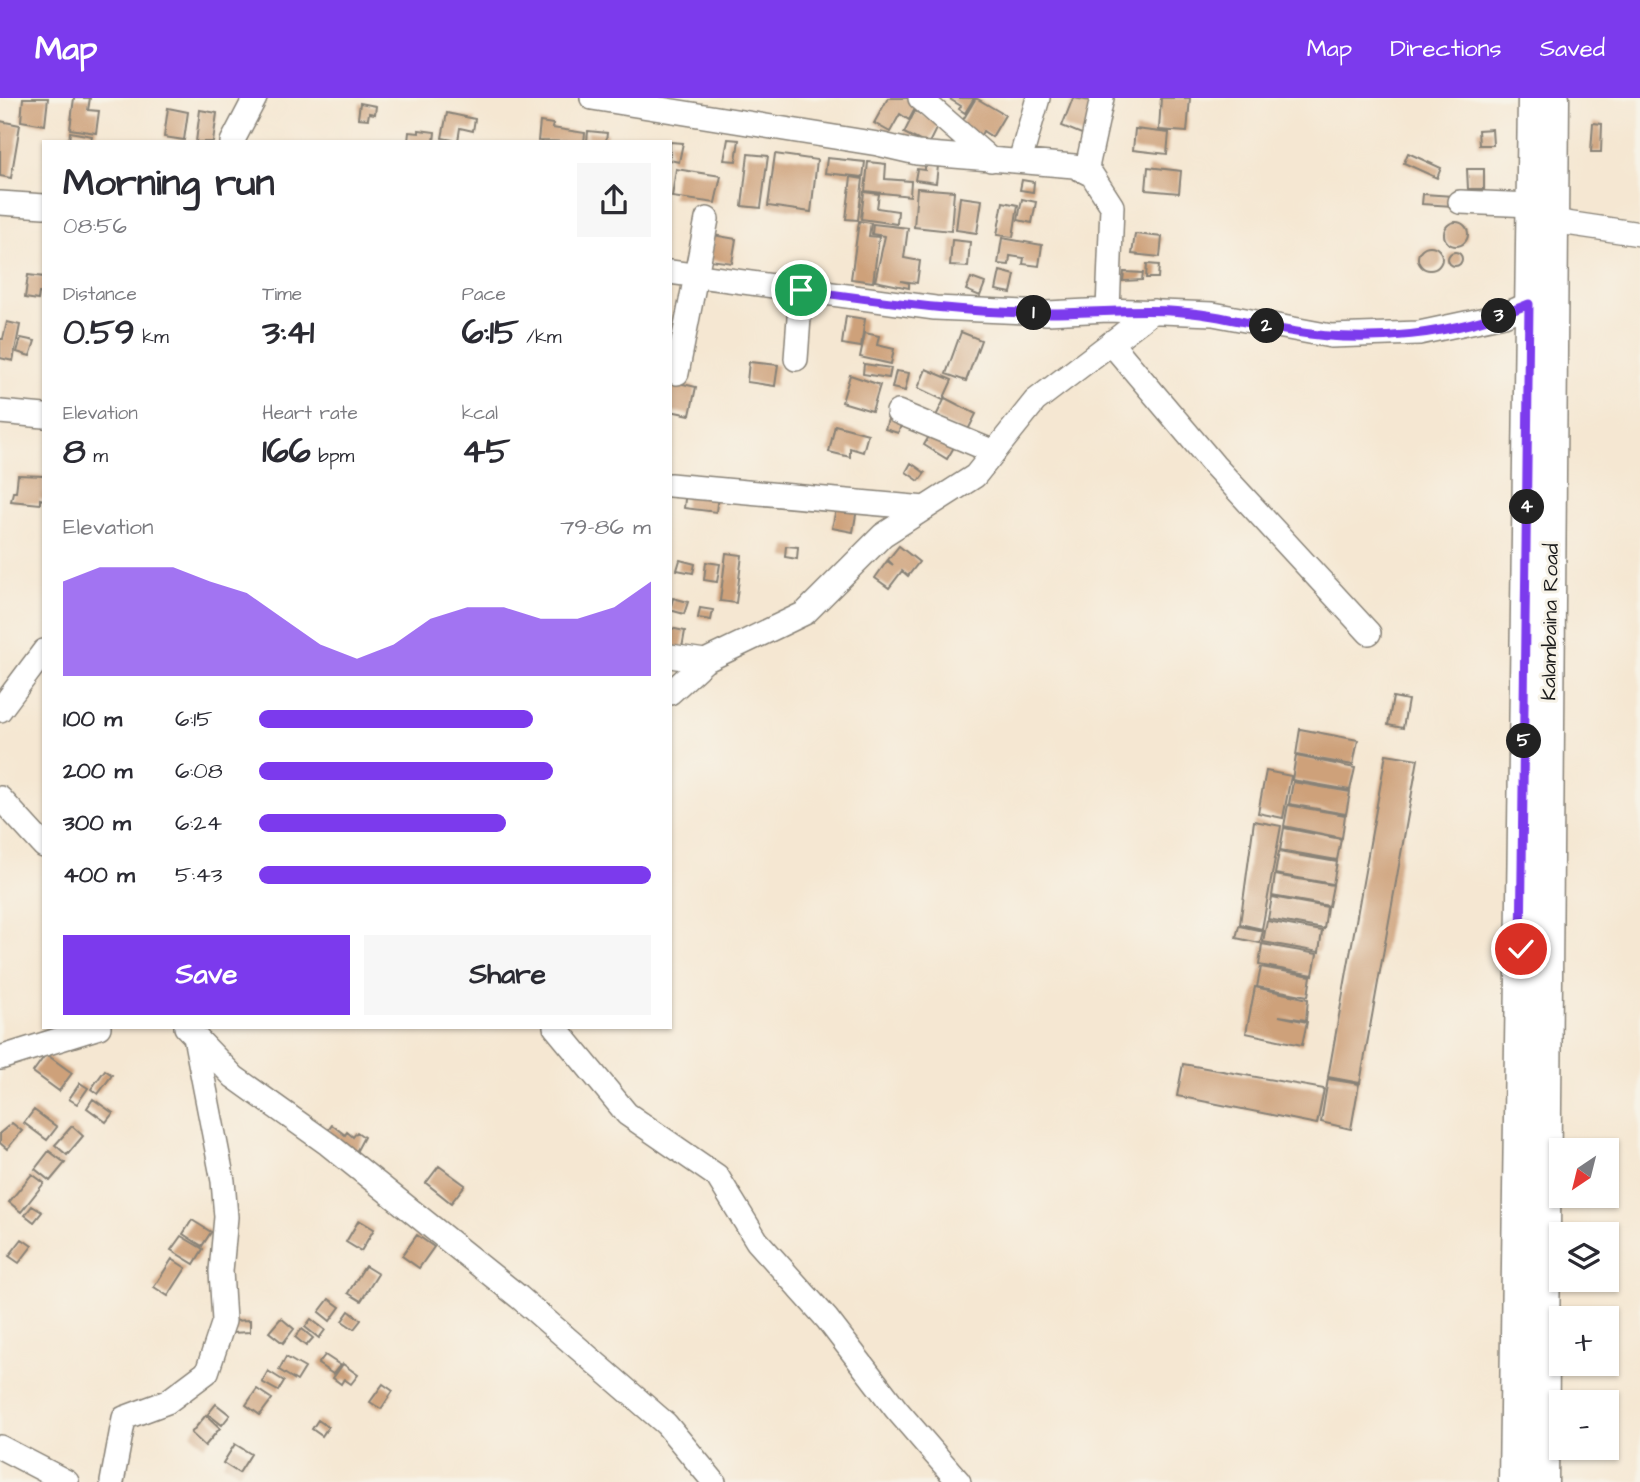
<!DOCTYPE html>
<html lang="en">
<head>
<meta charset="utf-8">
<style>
  body { margin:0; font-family:"Architects Daughter",sans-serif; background:#f7f7f7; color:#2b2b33; height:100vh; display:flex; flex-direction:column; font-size:26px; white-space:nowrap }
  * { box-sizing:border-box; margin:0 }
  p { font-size:23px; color:#7c7c81 }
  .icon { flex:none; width:38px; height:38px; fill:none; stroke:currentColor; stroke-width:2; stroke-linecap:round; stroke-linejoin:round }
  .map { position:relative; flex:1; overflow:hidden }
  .drawer { position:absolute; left:42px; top:42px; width:630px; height:889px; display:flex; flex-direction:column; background:#fff; border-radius:0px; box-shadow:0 2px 5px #0004 }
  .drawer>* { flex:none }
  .needle { width:46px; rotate:215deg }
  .tools { position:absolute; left:1549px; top:1040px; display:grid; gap:14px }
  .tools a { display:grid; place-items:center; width:70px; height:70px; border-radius:0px; background:#fff; box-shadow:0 2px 5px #0004; font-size:35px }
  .pin { position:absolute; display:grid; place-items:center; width:60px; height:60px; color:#fff; margin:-30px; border:4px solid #fff; border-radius:50%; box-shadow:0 2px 7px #0007 }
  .km { position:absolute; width:35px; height:35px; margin:-18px; border-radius:50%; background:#222; color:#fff; font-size:19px; line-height:35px; text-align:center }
  .round { display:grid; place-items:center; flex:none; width:74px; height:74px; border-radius:0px; background:#f7f7f7 }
  .headline { display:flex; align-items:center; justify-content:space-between; height:119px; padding:0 21px }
  h1 { font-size:38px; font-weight:700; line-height:52px }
  .stats { display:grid; grid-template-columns:repeat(3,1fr); gap:10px; height:119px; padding:7px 21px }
  .stats div { display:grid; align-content:center }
  .stats b { font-size:35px; font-weight:700 }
  .stats small { font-size:19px; font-weight:400 }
  .stats p { font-size:19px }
  .chart { height:196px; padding:14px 21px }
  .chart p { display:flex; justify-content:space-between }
  .chart svg { width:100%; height:126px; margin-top:7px; fill:#7c3aed; opacity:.7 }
  .action { display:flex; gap:14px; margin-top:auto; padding:14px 21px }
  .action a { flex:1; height:80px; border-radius:0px; background:#7c3aed; color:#fff; font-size:28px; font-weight:700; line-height:80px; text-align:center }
  .action a+a { background:#f7f7f7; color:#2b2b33 }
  ul { padding:0 21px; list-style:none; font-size:23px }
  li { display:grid; grid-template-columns:112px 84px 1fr; align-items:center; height:52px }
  li i { height:18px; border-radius:9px; background:#7c3aed }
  header { display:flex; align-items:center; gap:42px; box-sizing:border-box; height:98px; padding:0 35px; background:#7c3aed; color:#fff }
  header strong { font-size:33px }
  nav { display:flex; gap:38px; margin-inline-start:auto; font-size:24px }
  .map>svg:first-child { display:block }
  .building { fill:#cea17a }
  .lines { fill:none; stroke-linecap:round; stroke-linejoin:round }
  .minor-casing { stroke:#888277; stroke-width:26 }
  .major-casing { stroke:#888277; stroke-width:33 }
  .minor { stroke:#fff; stroke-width:23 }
  .major { stroke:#fff; stroke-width:30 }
  .route-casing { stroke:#fff; stroke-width:14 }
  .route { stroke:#7c3aed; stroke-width:9 }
  .labels { text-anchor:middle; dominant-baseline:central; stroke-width:6; stroke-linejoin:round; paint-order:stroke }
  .street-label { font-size:21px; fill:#1c1c1c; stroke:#f7f3e8 }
</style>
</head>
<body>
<header>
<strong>Map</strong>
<nav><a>Map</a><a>Directions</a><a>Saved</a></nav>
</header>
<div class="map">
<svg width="1640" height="1384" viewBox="0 0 1640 1384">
  <rect width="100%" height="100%" fill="#f7f3e8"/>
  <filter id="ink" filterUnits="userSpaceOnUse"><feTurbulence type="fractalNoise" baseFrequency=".0143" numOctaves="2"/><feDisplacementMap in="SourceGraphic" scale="14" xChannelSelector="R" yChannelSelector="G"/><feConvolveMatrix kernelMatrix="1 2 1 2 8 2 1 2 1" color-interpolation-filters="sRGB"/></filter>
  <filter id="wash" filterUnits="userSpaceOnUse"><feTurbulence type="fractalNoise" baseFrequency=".00686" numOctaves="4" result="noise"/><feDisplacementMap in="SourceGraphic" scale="28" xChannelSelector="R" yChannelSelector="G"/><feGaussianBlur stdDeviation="1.57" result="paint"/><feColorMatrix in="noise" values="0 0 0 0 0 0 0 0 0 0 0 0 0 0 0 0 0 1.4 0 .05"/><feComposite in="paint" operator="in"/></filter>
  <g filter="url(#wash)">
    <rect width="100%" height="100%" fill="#f5e7d2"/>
    <g id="blocks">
      <path class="building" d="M23,0H48L45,27L21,23Z
        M74,0H90L88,12L99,13L96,35L70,31Z
        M888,0H909L918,5L909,22L900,16L890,34L874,25Z
        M948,0H974L965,15L959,11L961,8Z
        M976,0L1005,17L992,39L983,33L980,39L960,27Z
        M1073,0L1097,4L1084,37L1062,28Z
        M1161,0H1190L1187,34L1159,32Z
        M360,5L376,8L375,16L369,15L368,21L358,20Z
        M168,10L188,14L184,42L164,39Z
        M200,12L217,15L213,44H196Z
        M915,13L939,25L928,47L904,35Z
        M447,15L475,21L473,33L460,30L458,43L442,40Z
        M0,23L20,27L11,80L0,78Z
        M540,24L553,26L552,30L585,35L584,44L538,43Z
        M1593,25L1602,26L1601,54H1591Z
        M1135,31L1169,35L1167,56L1133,52Z
        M1492,31L1493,47H1479L1478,32Z
        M419,32L435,34L434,44H408L409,34L419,35Z
        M588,33L607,35L606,44H587Z
        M70,34L92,38L91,44H69Z
        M728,41L739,42L736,63L724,62Z
        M670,44L683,45L679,64L670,62Z
        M1408,55L1441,70L1437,80L1404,65Z
        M748,56L768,58L761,110L742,108Z
        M775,56L817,62L811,114L768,108Z
        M827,60L865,64L863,79L825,75Z
        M868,64L886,66L885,81L911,83L910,98L865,93Z
        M925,66L938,68L936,85L915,82L917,71L925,72Z
        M1148,69L1181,73L1179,95L1146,92Z
        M676,71L721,78L715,105L672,99Z
        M1467,71H1484V91H1468Z
        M851,79L863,81L858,122L846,121Z
        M1022,82L1034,84L1033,94L1020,92Z
        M917,90L954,93L951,133L914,129Z
        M864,94L879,96L877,110L898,113L897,126L861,121Z
        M1423,96L1453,98V108L1422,106Z
        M960,99L982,102L977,135L956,132Z
        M1022,101L1036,104L1032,125L1018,122Z
        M1003,104L1018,107L1013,139L997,137Z
        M859,123L871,125L869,138L879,139L873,184L851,181Z
        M1444 136a12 12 0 1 1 24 0a12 12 0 1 1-24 0Z
        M873,126L908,130L904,160L920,163L917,185L901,183L909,185V190L875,183L885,138L872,136Z
        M1135,136L1162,139L1160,159L1132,156Z
        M713,137L736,141L732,165L710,162Z
        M1002,140L1042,147L1039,168L1023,166L1024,160L1010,158L1009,167L998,166Z
        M952,142L970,144L968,169L950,168Z
        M1418 160a12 12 0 1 1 24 0a12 12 0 1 1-24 0Z
        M1448 161a7 7 0 1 1 14 0a7 7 0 1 1-14 0Z
        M1147,166L1159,167L1158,180H1146Z
        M1000,173L1015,177L1011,195L996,192Z
        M1124,174L1143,175L1142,182L1123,183Z
        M28,177L44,179V195H39L38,202L25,200Z
        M971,180L985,185L980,198L966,192Z
        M846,218L865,221L861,249L842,246Z
        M7,224L20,227L13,263L0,260V241H3Z
        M961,234L981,242L966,283L946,276Z
        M865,235L879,238L877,247L894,251L891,266L860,259Z
        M21,240L35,243L30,258L17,254Z
        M749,264L778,267L775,288L747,284Z
        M864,266L891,270L889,280L863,276Z
        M926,271L952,282L943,302L918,290Z
        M896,273L909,275L905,293L892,290Z
        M850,277L880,287L872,313L842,304Z
        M670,283L696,289L690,317L670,313Z
        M945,300L976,316L966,336L935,320Z
        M889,318L903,322L898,335L885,331Z
        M835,327L868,336L863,354L850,350V359L829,354Z
        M934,330L957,344L947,361L924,347Z
        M911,365L925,375L919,383L906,374Z
        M18,377L44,378V402L40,401V406L11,403L13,394H16Z
        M686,393L718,397L716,414L684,410Z
        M837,407L857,411L853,434L832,430Z
        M786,448L798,449L797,461L785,459Z
        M899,448L919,464L908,478L902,473L889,490L875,480L887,463L893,467L888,462Z
        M726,455L742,457L736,505L720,503Z
        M680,462L695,466L693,475L677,472Z
        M706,464L720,466L717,484L704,482Z
        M673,500L688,504L684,516L670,512Z
        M700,510L713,512L711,522L698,520Z
        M670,530L685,533L682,550L670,548Z
        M1393,599L1408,602L1403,630L1388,627Z
        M1300,631L1358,642L1353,667L1296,657Z
        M1386,656L1418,661L1360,985L1328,979Z
        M1296,658L1355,670L1350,692L1292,682Z
        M1266,673L1291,678L1283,720L1258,715Z
        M1293,684L1350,694L1346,716L1289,706Z
        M1288,707L1345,717L1342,740L1284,728Z
        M1254,723L1281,728L1262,831L1240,826Z
        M1284,730L1341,741L1337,762L1280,752Z
        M1279,754L1337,764L1333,786L1275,776Z
        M1275,777L1333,787L1329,808L1272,798Z
        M1272,799L1327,809L1324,831L1268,821Z
        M1267,823L1322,833L1319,854L1263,844Z
        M1239,828L1263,833L1260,845L1236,840Z
        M1262,846L1317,856L1313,877L1259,867Z
        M1261,869L1311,878L1308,898L1257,889Z
        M1255,889L1308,901L1306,922L1279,918L1307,924L1302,947L1246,935Z
        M46,956L72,975L59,993L33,974Z
        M1183,966L1324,991L1317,1026L1177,998Z
        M105,972L112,977L98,996L91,991Z
        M1328,981L1359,986L1351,1031L1321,1024Z
        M80,985L88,990L77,1006L69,1001Z
        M93,1001L113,1015L106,1024L87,1010Z
        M34,1012L57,1029L47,1042L24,1025Z
        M12,1025L22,1033L7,1051L0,1045V1035Z
        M332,1027L345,1037L347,1034L353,1039L357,1034L364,1039L355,1056L327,1034Z
        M72,1028L83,1038L67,1057L55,1047Z
        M49,1053L65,1065L50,1083L35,1071Z
        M439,1068L465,1087L451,1105L426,1085Z
        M32,1076L44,1085L21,1114L9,1104Z
        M32,1108L42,1114L34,1124L25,1117Z
        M192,1122L211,1134L202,1148L183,1136Z
        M359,1122L374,1131L361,1153L346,1144Z
        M417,1137L434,1149L419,1170L402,1158Z
        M181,1138L203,1151L194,1166L171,1152Z
        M22,1141L32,1148L19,1165L9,1158Z
        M172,1161L186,1170L168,1198L154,1189Z
        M365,1168L378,1176L361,1203L348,1195Z
        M329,1201L340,1209L330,1223L319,1214Z
        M349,1213L361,1222L354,1231L342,1223Z
        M281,1220L294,1231L283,1245L269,1234Z
        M311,1221L325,1232L319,1240L305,1229Z
        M250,1222V1234L231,1235V1223Z
        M302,1231L313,1240L306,1248L295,1239Z
        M325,1257L340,1267L333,1276L318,1266Z
        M286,1259L305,1270L297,1283L279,1272Z
        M343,1266L358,1277L351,1286L344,1281L341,1286L333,1280Z
        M268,1273L284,1283L278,1293L262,1284Z
        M383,1286L393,1293L381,1311L370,1304Z
        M257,1291L272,1301L260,1317L246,1307Z
        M216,1306L230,1317L222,1327L208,1316Z
        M206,1317L220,1330L205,1348L191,1335Z
        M318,1322L328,1329L322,1338L312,1331Z
        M235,1346L251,1356L239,1375L223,1365Z"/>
    </g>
  </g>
  <g filter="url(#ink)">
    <use href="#blocks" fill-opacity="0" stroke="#888277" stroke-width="2"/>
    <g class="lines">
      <g class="minor-casing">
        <path id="minor" d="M592,0L878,46L917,55L1074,68L1092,77L1112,108L1108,212
          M920,0L991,62
          M232,44L255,0
          M1020,63L1038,0
          M1086,74L1102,0
          M1460,104L1532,107
          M0,105L44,108
          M1539,121L1640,136
          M670,174L935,210L1047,215L1108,212L1213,216L1331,238L1419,235L1504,217L1529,206
          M1111,245L1214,367L1369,535
          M796,261L801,192
          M677,275L707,121
          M0,314L44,318
          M898,314L994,354
          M670,387L925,410
          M670,558L705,563
          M670,595L705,563L805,515L883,437L975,378L1035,303L1153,213
          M0,612L44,553
          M0,700L44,748
          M186,929L234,979L328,1046L519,1199L666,1326L714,1384
          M555,929L627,1016L717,1078L757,1143L827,1221L896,1311L959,1384
          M0,960L99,929
          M0,1349L67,1384
          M112,1384L124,1320L167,1304L207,1274L224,1223L221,1173L226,1119L223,1083L195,939"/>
      </g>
      <g class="major-casing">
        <path id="major" d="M1514,1384L1533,0
          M1543,1384L1554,0"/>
      </g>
      <use href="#minor" class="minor"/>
      <use href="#major" class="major"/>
    </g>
  </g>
  <g class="lines" filter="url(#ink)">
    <g class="route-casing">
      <path id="route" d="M801,192C883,203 965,216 1048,215C1089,215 1129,211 1170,213C1211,215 1250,226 1290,233C1368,247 1455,237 1529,206L1521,851"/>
    </g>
    <use href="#route" class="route"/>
  </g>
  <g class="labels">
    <g class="street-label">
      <text transform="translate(1550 524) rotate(-89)">Kalambaina Road</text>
    </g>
  </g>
</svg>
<div class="tools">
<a><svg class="needle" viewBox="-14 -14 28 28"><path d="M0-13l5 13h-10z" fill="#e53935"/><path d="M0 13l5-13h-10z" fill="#7c7c81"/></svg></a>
<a><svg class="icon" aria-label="layers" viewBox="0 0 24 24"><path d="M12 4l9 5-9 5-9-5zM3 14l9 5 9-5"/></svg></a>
<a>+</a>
<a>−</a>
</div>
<div class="pin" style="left:801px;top:192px;background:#1e9e55"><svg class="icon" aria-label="arrive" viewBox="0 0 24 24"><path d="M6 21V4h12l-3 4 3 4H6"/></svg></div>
<div class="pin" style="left:1521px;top:851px;background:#d93025"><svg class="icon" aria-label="check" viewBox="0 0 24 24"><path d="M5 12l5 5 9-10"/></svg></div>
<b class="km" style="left:1034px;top:215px">1</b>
<b class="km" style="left:1267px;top:228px">2</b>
<b class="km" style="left:1499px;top:218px">3</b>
<b class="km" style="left:1527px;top:409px">4</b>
<b class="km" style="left:1524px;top:643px">5</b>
<section class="drawer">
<div class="headline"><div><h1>Morning run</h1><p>08:56</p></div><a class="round"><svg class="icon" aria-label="share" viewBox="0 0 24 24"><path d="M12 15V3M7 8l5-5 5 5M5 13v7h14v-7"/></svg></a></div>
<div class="stats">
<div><p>Distance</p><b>0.59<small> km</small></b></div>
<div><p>Time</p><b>3:41</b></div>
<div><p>Pace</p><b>6:15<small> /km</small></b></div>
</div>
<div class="stats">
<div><p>Elevation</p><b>8<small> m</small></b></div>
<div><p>Heart rate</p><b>166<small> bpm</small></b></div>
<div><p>kcal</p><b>45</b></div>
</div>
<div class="chart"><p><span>Elevation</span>79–86 m</p>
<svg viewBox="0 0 160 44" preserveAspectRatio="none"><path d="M0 44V11L10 6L20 6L30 6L40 11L50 15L60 24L70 33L80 38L90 33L100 24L110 20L120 20L130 24L140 24L150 20L160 11V44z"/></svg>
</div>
<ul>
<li><b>100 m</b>6:15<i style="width:70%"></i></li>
<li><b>200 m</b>6:08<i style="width:75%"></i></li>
<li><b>300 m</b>6:24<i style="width:63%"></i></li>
<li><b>400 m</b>5:43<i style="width:100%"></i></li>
</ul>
<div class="action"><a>Save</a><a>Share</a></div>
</section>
</div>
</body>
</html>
